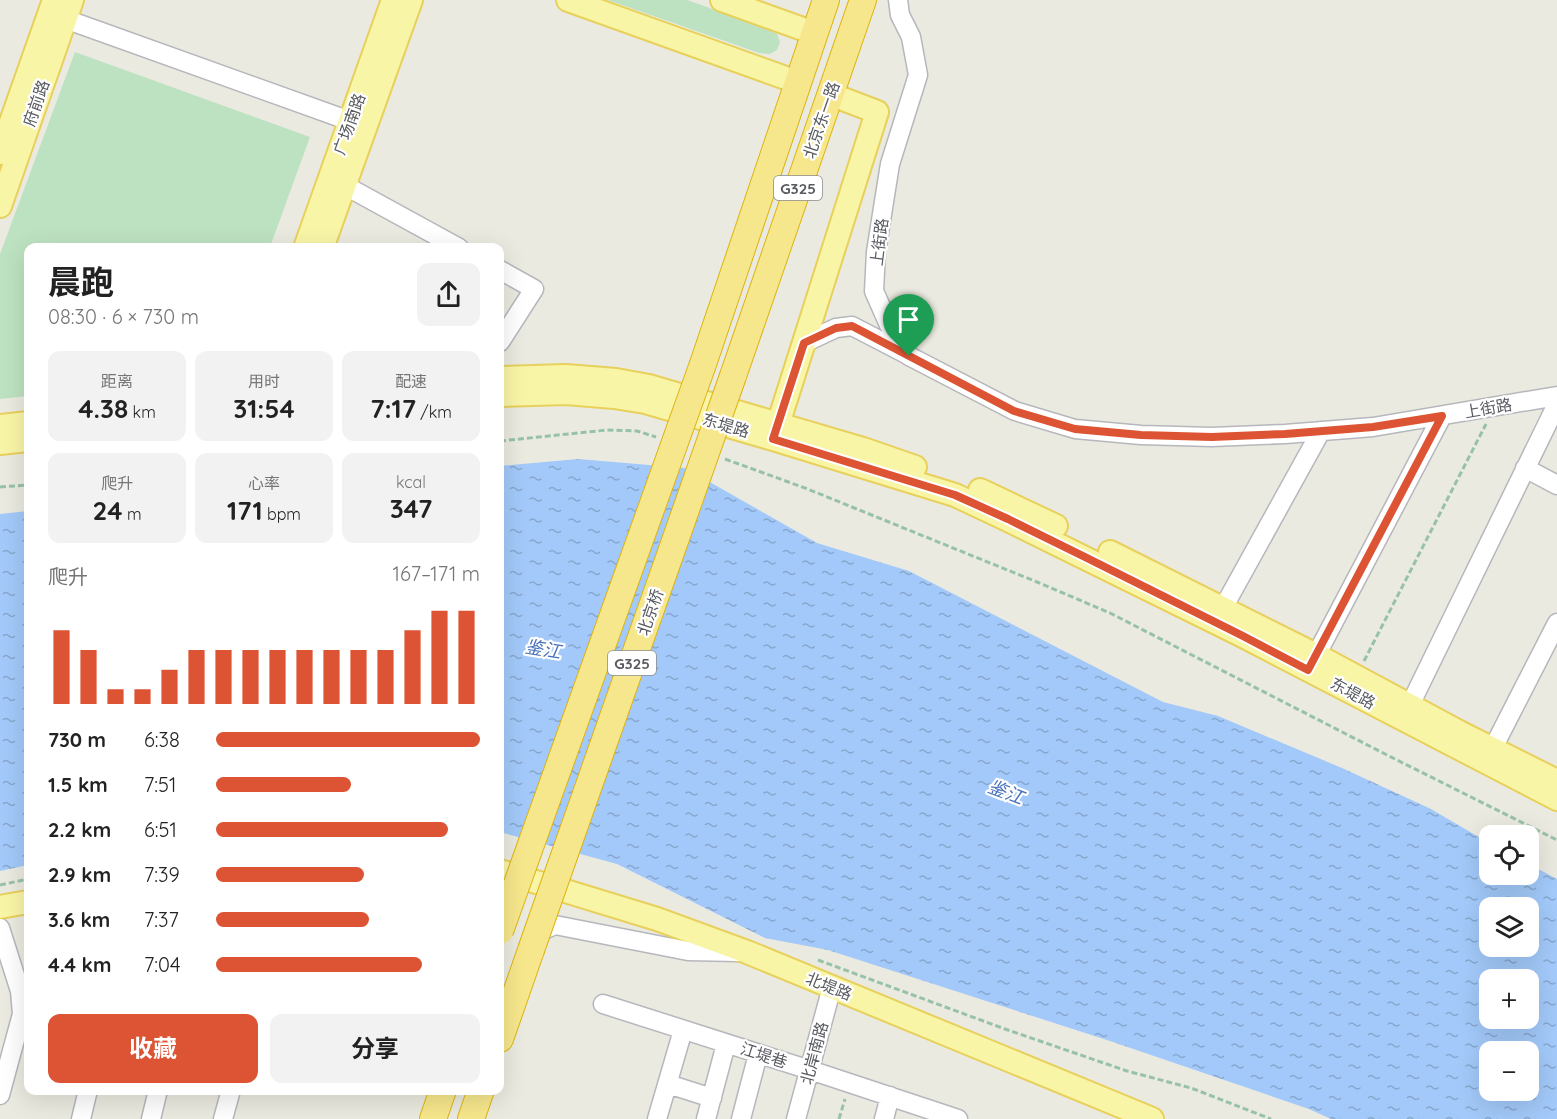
<!DOCTYPE html>
<html lang="zh">
<head>
<meta charset="utf-8">
<style>
  body { margin:0; font-family:Quicksand,"Noto Sans SC",sans-serif; background:#f2f2f2; color:#222; height:100vh; display:flex; flex-direction:column; font-size:22px; white-space:nowrap }
  * { box-sizing:border-box; margin:0 }
  p { font-size:20px; color:#767676 }
  .icon { flex:none; width:33px; height:33px; fill:none; stroke:currentColor; stroke-width:2; stroke-linecap:round; stroke-linejoin:round }
  .map { position:relative; flex:1; overflow:hidden }
  .panel { position:absolute; left:24px; top:243px; width:480px; height:852px; display:flex; flex-direction:column; background:#fff; border-radius:12px; box-shadow:0 6px 24px #0002 }
  .panel>* { flex:none }
  .controls { position:absolute; left:1479px; top:825px; display:grid; gap:12px }
  .controls a { display:grid; place-items:center; width:60px; height:60px; border-radius:12px; background:#fff; box-shadow:0 6px 24px #0002; font-size:30px }
  .pin { position:absolute; display:grid; place-items:center; width:51px; height:51px; color:#fff; margin:-62px -26px; border-radius:50% 50% 50% 0; rotate:-45deg; box-shadow:0 0 6px #0007 }
  .pin .icon { rotate:45deg }
  .round { display:grid; place-items:center; flex:none; width:63px; height:63px; border-radius:12px; background:#f2f2f2 }
  .headline { display:flex; align-items:center; justify-content:space-between; height:102px; padding:0 24px }
  h1 { font-size:33px; font-weight:700; line-height:45px }
  .figures { display:grid; grid-template-columns:repeat(3,1fr); gap:9px; height:102px; padding:6px 24px }
  .figures div { display:grid; align-content:center; border-radius:12px; background:#f2f2f2; text-align:center }
  .figures b { font-size:26px; font-weight:700 }
  .figures small { font-size:16px; font-weight:400 }
  .figures p { font-size:16px }
  .chart { height:168px; padding:12px 24px }
  .chart p { display:flex; justify-content:space-between }
  .chart svg { width:100%; height:108px; margin-top:6px; stroke:#dd5434; stroke-width:6 }
  .primary-button { display:flex; gap:12px; margin-top:auto; padding:12px 24px }
  .primary-button a { flex:1; height:69px; border-radius:12px; background:#dd5434; color:#fff; font-size:24px; font-weight:700; line-height:69px; text-align:center }
  .primary-button a+a { background:#f2f2f2; color:#222 }
  ul { padding:0 24px; list-style:none; font-size:20px }
  li { display:grid; grid-template-columns:96px 72px 1fr; align-items:center; height:45px }
  li i { height:15px; border-radius:8px; background:#dd5434 }
  .map>svg:first-child { display:block }
  .grass { fill:#bde2c1 }
  .water { fill:url(#water-ripples); fill-rule:evenodd }
  .lines { fill:none; stroke-linecap:round; stroke-linejoin:round }
  .minor-casing { stroke:#b6b7bc; stroke-width:21 }
  .major-casing { stroke:#e8d05c; stroke-width:26 }
  .highway-casing { stroke:#ddb40e; stroke-width:28 }
  .path { stroke:#97c2a8; stroke-width:3; stroke-dasharray:6 3; stroke-linecap:butt }
  .minor { stroke:#fff; stroke-width:18 }
  .major { stroke:#f9f5a7; stroke-width:22 }
  .highway { stroke:#f6e78c; stroke-width:26 }
  .highway-bridge-casing { stroke:#ddb40e; stroke-width:28; stroke-linecap:butt }
  .highway-bridge { stroke:#f6e78c; stroke-width:26 }
  .route-casing { stroke:#fff; stroke-width:12 }
  .route { stroke:#dd5434; stroke-width:8 }
  .labels { text-anchor:middle; dominant-baseline:central; stroke-width:4.5; stroke-linejoin:round; paint-order:stroke }
  .shield { fill:#fff; stroke:#8b8c90; stroke-width:1.5 }
  .shield-label { font-size:15px; font-weight:bold; fill:#595b60 }
  .street-label { font-size:16px; fill:#595b60; stroke:#fff }
  .water-label { font-size:18px; font-style:italic; fill:#4772ba; stroke:#fff }
</style>
</head>
<body>
<div class="map">
<svg width="1557" height="1119" viewBox="0 0 1557 1119">
  <defs>
    <pattern id="water-ripples" width="26" height="14" patternUnits="userSpaceOnUse" patternTransform="scale(1.5)"><rect width="26" height="14" fill="#a2c9f9"/><path d="M2 4q2-2 4 0t4 0M15 11q2-2 4 0t4 0" fill="none" stroke="#87a6cd"/></pattern>
  </defs>
  <rect width="100%" height="100%" fill="#ebeae0"/>
  <path class="grass" d="M608,0H687L769,29L777,34L780,42L777,50L770,54L759,53Z
    M75,52L310,137L270,247L28,248V396L0,399V254Z"/>
  <path class="water" d="M578,459L685,468L817,543L909,571L1163,702L1218,716L1342,768L1431,809L1489,843L1490,874H1528L1529,864L1557,879V1119H1331L1309,1109L1110,1041L828,950L765,938L617,864L500,832V466ZM1490,908H1528V946H1490ZM1490,980H1528V1018H1490ZM1490,1052H1528V1090H1490Z
    M28,511V865L0,871V514Z"/>
  <g class="lines">
    <g class="minor-casing">
      <path id="minor" d="M898,0L900,15L911,37L918,75L890,164L876,252L874,291L889,325L909,356L1015,411L1075,429L1141,435L1212,437L1285,434L1373,427L1557,396
        M54,15L361,125
        M344,185L459,248
        M500,270L534,289L500,342
        M804,343L836,328L852,326L908,355
        M1525,468L1557,485
        M1217,619L1321,431
        M1310,667L1442,416
        M1410,705L1557,404
        M1493,748L1557,623
        M0,928L20,991L22,1014L0,1095
        M537,933L555,925L688,951L738,952
        M603,1004L810,1070L958,1119
        M668,1084L712,1098
        M81,1119L88,1090
        M151,1119L158,1090
        M223,1119L231,1090
        M657,1119L683,1030
        M706,1119L726,1044
        M741,1119L758,1054
        M796,1119L832,987
        M884,1119L890,1096"/>
    </g>
    <g class="major-casing">
      <path id="major" d="M568,0L797,82
        M722,0L814,33
        M0,153L54,0
        M0,206L72,0
        M305,248L393,0
        M322,248L411,0
        M500,378L566,376L616,380L649,386L863,449L915,467
        M500,395L566,393L614,397L645,402L773,439L955,495L1008,520L1241,635L1557,799
        M0,426L28,423
        M774,437L877,112L830,94
        M0,443L28,440
        M980,490L1056,526
        M1110,552L1316,655L1459,732L1557,781
        M500,871L657,919L747,952L1152,1119
        M0,907L28,902"/>
    </g>
    <g class="highway-casing">
      <path id="highway" d="M703,364L826,0
        M733,376L863,0
        M500,1039L531,950
        M433,1119L443,1090
        M471,1119L481,1090"/>
    </g>
    <path class="path" d="M500,441L607,430L637,431L656,437
      M725,459L805,488L1037,582L1110,613L1387,755L1557,840
      M0,487L28,485
      M1364,661L1486,424
      M0,885L28,879
      M818,960L1005,1029L1127,1071L1191,1088L1271,1119
      M839,1119L845,1099"/>
    <use href="#minor" class="minor"/>
    <use href="#major" class="major"/>
    <use href="#highway" class="highway"/>
    <g class="highway-bridge-casing">
      <path id="highway-bridge" d="M500,931L703,364
        M531,950L733,376"/>
    </g>
    <use href="#highway-bridge" class="highway-bridge"/>
  </g>
  <g class="lines">
    <g class="route-casing">
      <path id="route" d="M852,326L1014,411L1075,429L1141,435L1212,437L1285,434L1373,427L1442,416L1308,670L1241,635L1087,558L1008,519L955,495L773,439L804,343L836,328Z"/>
    </g>
    <use href="#route" class="route"/>
  </g>
  <g class="labels">
    <g class="shield">
      <rect x="774" y="176" width="48" height="24" rx="4.5"/>
      <rect x="608" y="651" width="48" height="24" rx="4.5"/>
    </g>
    <g class="shield-label">
      <text x="798" y="188">G325</text>
      <text x="632" y="663">G325</text>
    </g>
    <g class="street-label">
      <text transform="translate(36 103) rotate(-71)">府前路</text>
      <text transform="translate(821 120) rotate(-71)">北京东一路</text>
      <text transform="translate(349 124) rotate(-70)">广场南路</text>
      <text transform="translate(879 242) rotate(-83)">上街路</text>
      <text transform="translate(1488 408) rotate(-10)">上街路</text>
      <text transform="translate(726 425) rotate(17)">东堤路</text>
      <text transform="translate(650 612) rotate(-71)">北京桥</text>
      <text transform="translate(1353 693) rotate(28)">东堤路</text>
      <text transform="translate(829 986) rotate(22)">北堤路</text>
      <text transform="translate(814 1053) rotate(-75)">北岸南路</text>
      <text transform="translate(764 1055) rotate(18)">江堤巷</text>
    </g>
    <g class="water-label">
      <text transform="translate(543 649) rotate(9)">鉴江</text>
      <text transform="translate(1006 792) rotate(21)">鉴江</text>
    </g>
  </g>
</svg>
<div class="controls">
<a><svg class="icon" aria-label="locate" viewBox="0 0 24 24"><circle cx="12" cy="12" r="6"/><path d="M12 2v4M12 18v4M2 12h4M18 12h4"/></svg></a>
<a><svg class="icon" aria-label="layers" viewBox="0 0 24 24"><path d="M12 4l9 5-9 5-9-5zM3 14l9 5 9-5"/></svg></a>
<a>+</a>
<a>−</a>
</div>
<div class="pin" style="left:909px;top:356px;background:#1e9e55"><svg class="icon" aria-label="arrive" viewBox="0 0 24 24"><path d="M6 21V4h12l-3 4 3 4H6"/></svg></div>
<section class="panel">
<div class="headline"><div><h1>晨跑</h1><p>08:30 · 6 × 730 m</p></div><a class="round"><svg class="icon" aria-label="share" viewBox="0 0 24 24"><path d="M12 15V3M7 8l5-5 5 5M5 13v7h14v-7"/></svg></a></div>
<div class="figures">
<div><p>距离</p><b>4.38<small> km</small></b></div>
<div><p>用时</p><b>31:54</b></div>
<div><p>配速</p><b>7:17<small> /km</small></b></div>
</div>
<div class="figures">
<div><p>爬升</p><b>24<small> m</small></b></div>
<div><p>心率</p><b>171<small> bpm</small></b></div>
<div><p>kcal</p><b>347</b></div>
</div>
<div class="chart"><p><span>爬升</span>167–171 m</p>
<svg viewBox="0 0 160 44" preserveAspectRatio="none"><path d="M5 44V14M15 44V22M25 44V38M35 44V38M45 44V30M55 44V22M65 44V22M75 44V22M85 44V22M95 44V22M105 44V22M115 44V22M125 44V22M135 44V14M145 44V6M155 44V6"/></svg>
</div>
<ul>
<li><b>730 m</b>6:38<i style="width:100%"></i></li>
<li><b>1.5 km</b>7:51<i style="width:51%"></i></li>
<li><b>2.2 km</b>6:51<i style="width:88%"></i></li>
<li><b>2.9 km</b>7:39<i style="width:56%"></i></li>
<li><b>3.6 km</b>7:37<i style="width:58%"></i></li>
<li><b>4.4 km</b>7:04<i style="width:78%"></i></li>
</ul>
<div class="primary-button"><a>收藏</a><a>分享</a></div>
</section>
</div>
</body>
</html>
